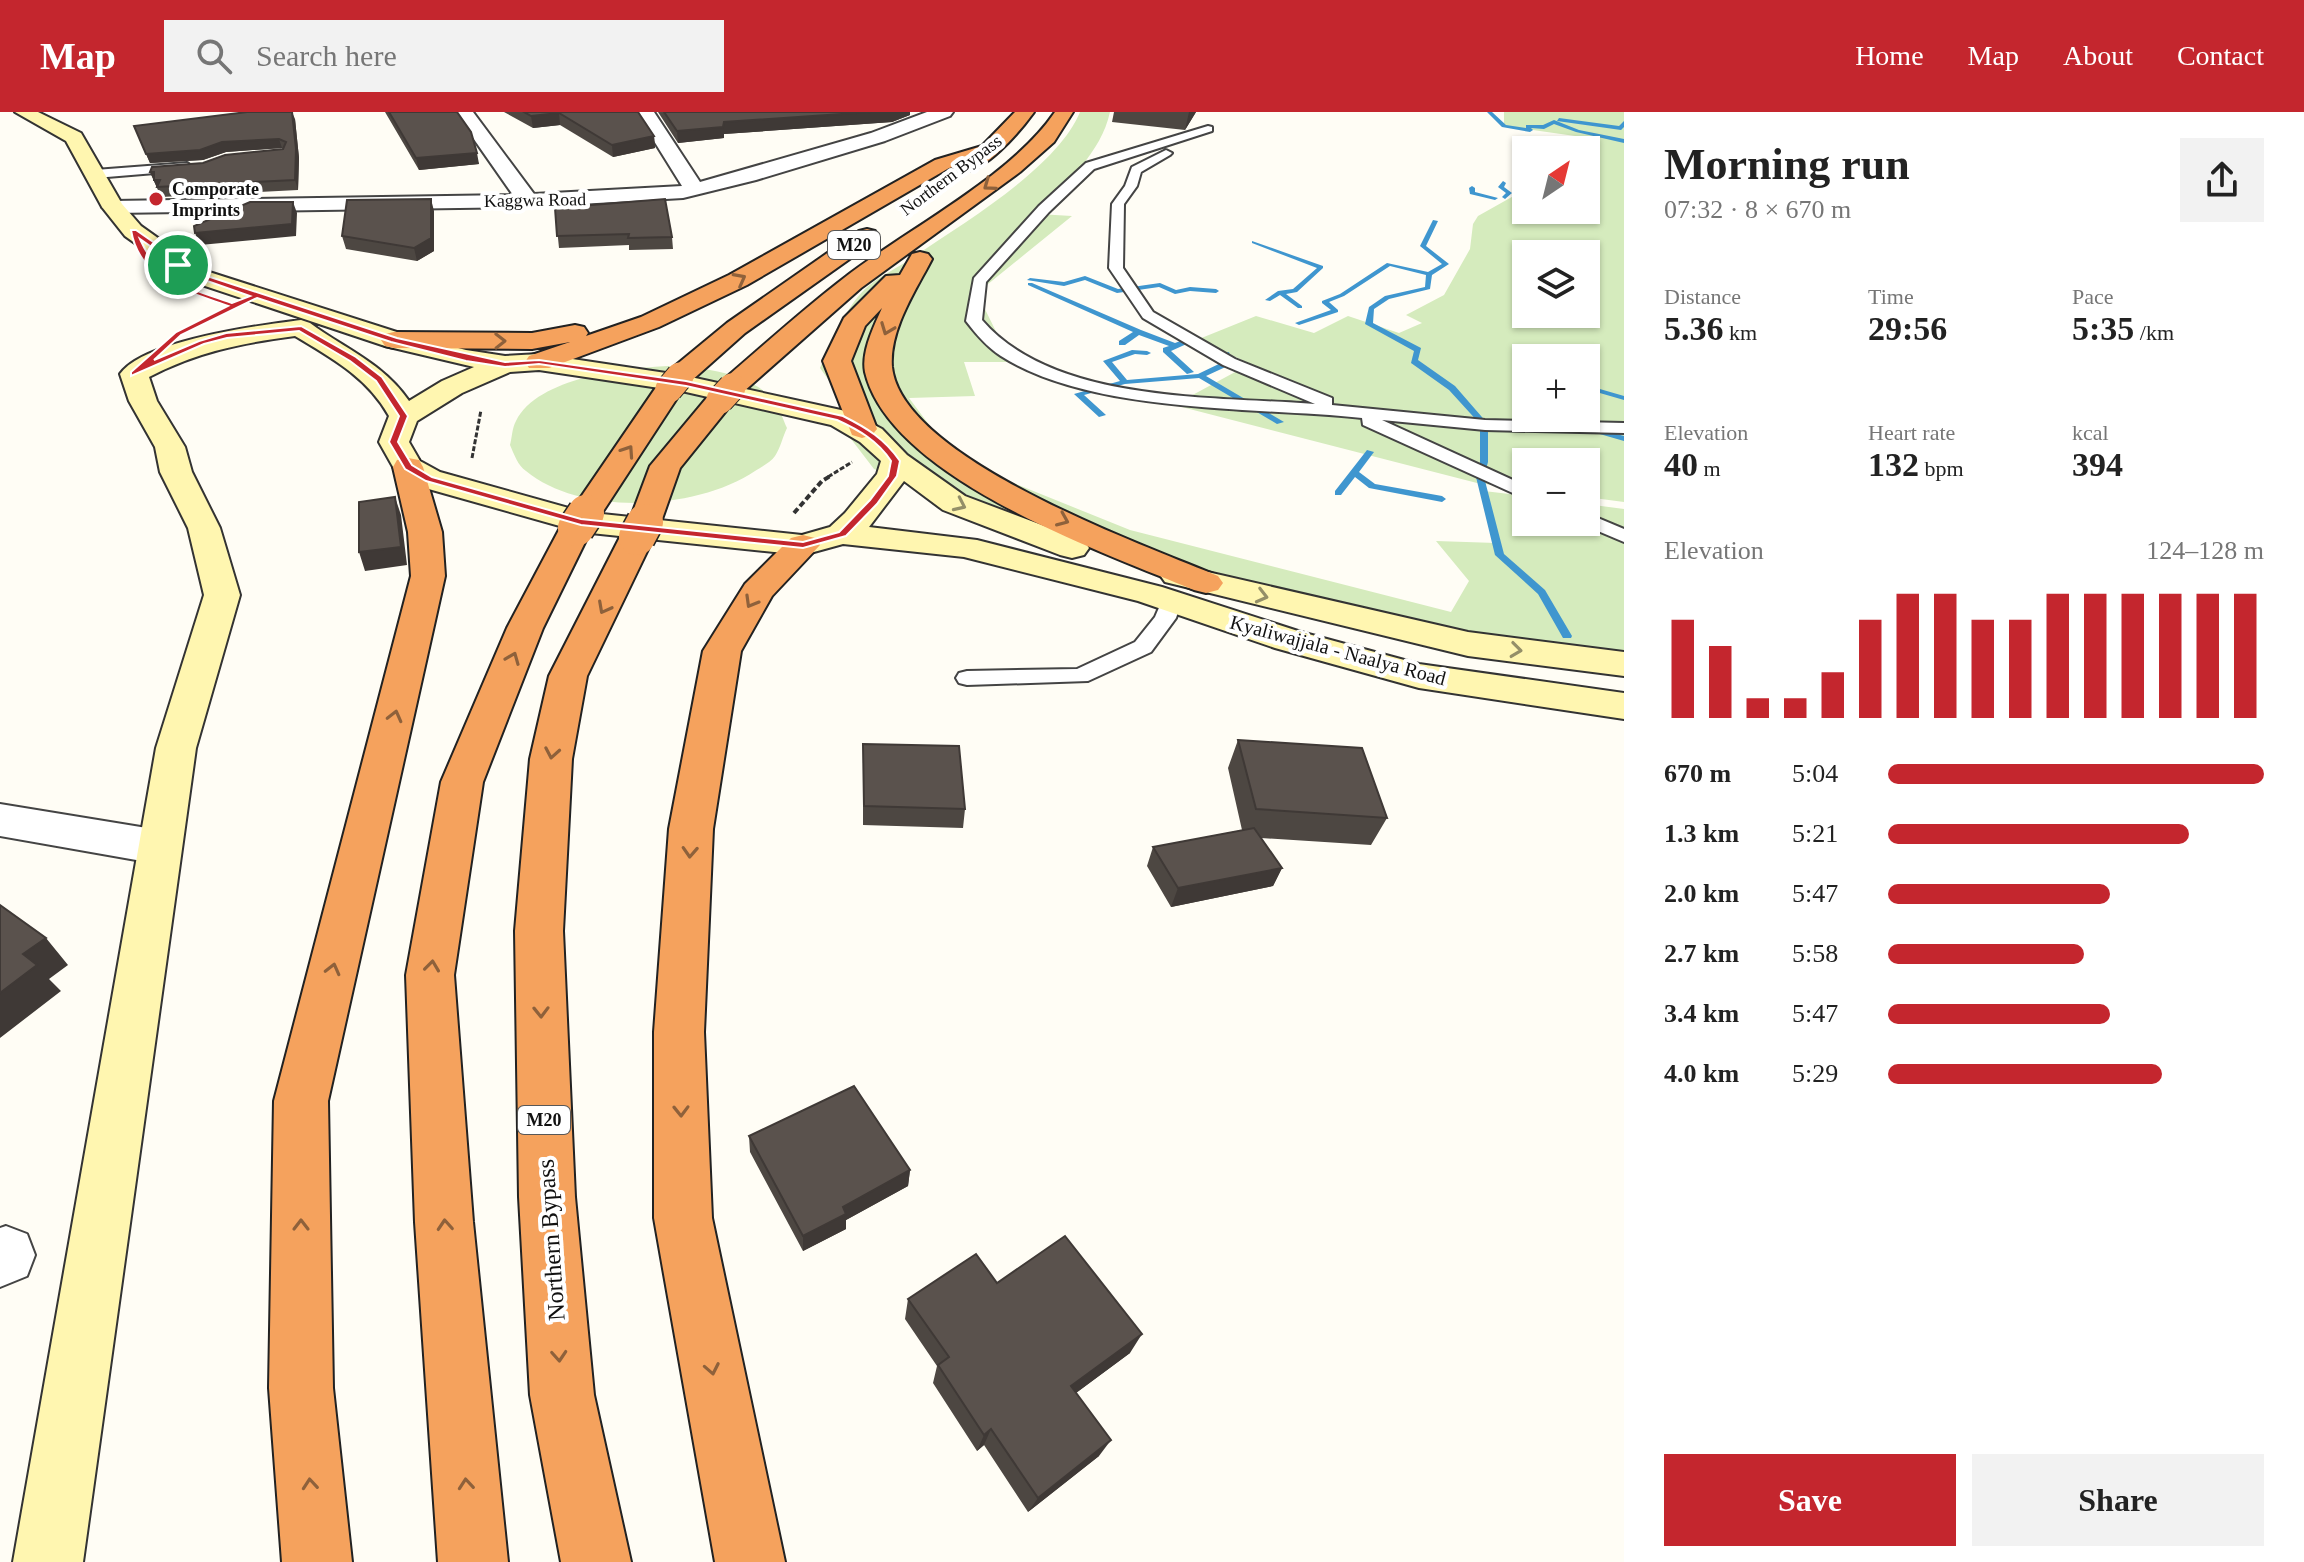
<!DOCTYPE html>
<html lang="en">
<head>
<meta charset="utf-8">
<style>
  body { margin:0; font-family:"Times New Roman",serif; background:#f2f2f2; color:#222; height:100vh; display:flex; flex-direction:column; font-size:30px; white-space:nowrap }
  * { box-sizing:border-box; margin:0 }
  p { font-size:26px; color:#767676 }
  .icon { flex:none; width:44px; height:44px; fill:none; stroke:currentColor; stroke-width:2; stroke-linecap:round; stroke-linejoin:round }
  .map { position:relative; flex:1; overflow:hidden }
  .panel { display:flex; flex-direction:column; background:#fff; width:680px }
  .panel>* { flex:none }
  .needle { width:52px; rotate:35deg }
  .fabs { position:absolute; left:1512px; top:24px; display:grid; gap:16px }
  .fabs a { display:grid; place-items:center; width:88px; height:88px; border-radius:0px; background:#fff; box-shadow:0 2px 6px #0004; font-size:40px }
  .pin { position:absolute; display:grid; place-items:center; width:68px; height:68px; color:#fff; margin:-34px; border:4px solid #fff; border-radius:50%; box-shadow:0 2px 8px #0007 }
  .round { display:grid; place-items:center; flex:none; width:84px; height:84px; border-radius:0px; background:#f2f2f2 }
  .overview { display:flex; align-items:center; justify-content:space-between; height:136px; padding:0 40px }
  h1 { font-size:44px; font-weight:600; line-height:60px }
  .stats { display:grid; grid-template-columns:repeat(3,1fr); gap:12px; height:136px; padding:8px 40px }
  .stats div { display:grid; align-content:center }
  .stats b { font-size:34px; font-weight:600 }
  .stats small { font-size:22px; font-weight:400 }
  .stats p { font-size:22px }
  .chart { height:224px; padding:16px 40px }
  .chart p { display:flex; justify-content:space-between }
  .chart svg { width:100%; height:144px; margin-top:8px; stroke:#c4262e; stroke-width:6 }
  .button { display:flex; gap:16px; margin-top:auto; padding:16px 40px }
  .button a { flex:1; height:92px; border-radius:0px; background:#c4262e; color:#fff; font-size:32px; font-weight:600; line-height:92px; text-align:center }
  .button a+a { background:#f2f2f2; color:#222 }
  ul { padding:0 40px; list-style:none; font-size:26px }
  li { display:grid; grid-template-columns:128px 96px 1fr; align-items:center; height:60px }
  li i { height:20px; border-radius:10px; background:#c4262e }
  header { display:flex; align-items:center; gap:48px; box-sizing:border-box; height:112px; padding:0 40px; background:#c4262e; color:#fff }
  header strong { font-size:38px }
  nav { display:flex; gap:44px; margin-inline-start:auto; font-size:28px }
  .search { width:560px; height:72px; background:#f2f2f2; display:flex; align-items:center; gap:20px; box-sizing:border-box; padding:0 28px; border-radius:0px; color:#767676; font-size:30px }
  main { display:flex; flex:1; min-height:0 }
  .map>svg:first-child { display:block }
  .green { fill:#d5ebbd; fill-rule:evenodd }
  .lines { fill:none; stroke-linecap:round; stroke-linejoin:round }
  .stream { fill:#3f96cf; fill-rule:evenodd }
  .lane-casing { stroke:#444; stroke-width:4 }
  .street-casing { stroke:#444; stroke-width:4 }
  .secondary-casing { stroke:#333; stroke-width:4 }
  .highway-casing { stroke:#222; stroke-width:4 }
  .path-far1 { stroke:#333; stroke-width:3; stroke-dasharray:5 2; stroke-linecap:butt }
  .path { stroke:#333; stroke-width:4; stroke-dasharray:6 3; stroke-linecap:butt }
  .lane { fill:#fff; fill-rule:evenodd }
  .street { fill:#fff; fill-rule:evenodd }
  .secondary { fill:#fff6b0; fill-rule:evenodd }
  .highway { fill:#f5a25d; fill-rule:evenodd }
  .highway-bridge-far1-casing { stroke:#222; stroke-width:29; stroke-linecap:butt }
  .highway-bridge-casing { stroke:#222; stroke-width:39; stroke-linecap:butt }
  .highway-bridge-far1 { stroke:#f5a25d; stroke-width:27 }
  .highway-bridge { stroke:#f5a25d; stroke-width:36 }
  .wall { fill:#4d4742 }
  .shaded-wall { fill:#3f3936 }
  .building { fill:#5a524d; stroke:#3f3936; stroke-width:2 }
  .oneway { stroke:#8e613b }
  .oneway2 { stroke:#948f68 }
  .route { fill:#c4262e; stroke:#fff; stroke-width:2; fill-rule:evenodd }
  .poi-dot { fill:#c4262e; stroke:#fff; stroke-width:3 }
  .labels { text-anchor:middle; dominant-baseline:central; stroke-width:8; stroke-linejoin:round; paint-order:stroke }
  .far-street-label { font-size:18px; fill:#111; stroke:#fff }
  .far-poi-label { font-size:18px; font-weight:bold; fill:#111; stroke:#fff; text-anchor:start }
  .shield { fill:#fff; stroke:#585858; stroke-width:2 }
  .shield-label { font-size:18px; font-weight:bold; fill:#111 }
  .street-label { font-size:20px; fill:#111; stroke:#fff }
  .near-street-label { font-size:24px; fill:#111; stroke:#fff }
</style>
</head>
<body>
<header>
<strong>Map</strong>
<div class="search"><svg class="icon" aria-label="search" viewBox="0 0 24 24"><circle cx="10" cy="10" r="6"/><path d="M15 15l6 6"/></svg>Search here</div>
<nav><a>Home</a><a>Map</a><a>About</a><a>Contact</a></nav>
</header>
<main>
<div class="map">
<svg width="1624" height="1450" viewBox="0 0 1624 1450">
  <rect width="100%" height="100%" fill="#fffdf5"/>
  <path class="green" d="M1080,0H1110C1101,41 1066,71 1038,102L1072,104L977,181L1011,250H964L975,284L909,286L945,334L1001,366L1130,418L1451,500L1469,469L1436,429L1496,431L1484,379L1526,384V410H1586V392L1624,397V559L1109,442L874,357L851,327L852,301L820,256C832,230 844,198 865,177C877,166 893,158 906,150C958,114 1056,58 1080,0Z
    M1504,0H1624V390L1586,385V350H1526V377L1477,371L1174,293L1250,252L1199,227L1256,204L1314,221L1348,204L1399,221L1422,211L1406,203L1444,183L1470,137L1473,112L1478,104L1526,77V98H1586V56H1594L1586,33L1575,24L1504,14ZM1526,142H1586V202H1526ZM1526,246H1586V306H1526Z
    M668,254C703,255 755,261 776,292C781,299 783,308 787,316C783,324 780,337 775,344C771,350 761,355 755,359C697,398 582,405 526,359C518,354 514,342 510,333C512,326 512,316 516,309C538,265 626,256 668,254Z"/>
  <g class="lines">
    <path class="stream" d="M1487,0H1492L1506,13L1526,16V13H1543L1554,8L1579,18L1624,27V31L1576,20L1554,12L1544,17L1531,16L1533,18L1530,20L1502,15Z
      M1559,6L1619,14L1624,9V15L1621,18L1557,9Z
      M1503,69L1506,71L1504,75L1512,81L1505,87L1502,85L1506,81L1498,75Z
      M1472,74L1475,76V80L1498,86L1495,88L1470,82L1469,76Z
      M1433,108L1438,109L1426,134L1449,152L1432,163L1430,177L1389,187L1374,197L1373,211L1421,236L1418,248L1455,274L1488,312V350L1484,365L1504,442L1545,478L1572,524L1571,526H1563L1538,482L1495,443L1476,365L1480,350V312L1449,278L1411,251L1414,239L1365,212L1369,195L1385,184L1425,175L1426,163L1390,154L1344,184L1329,190L1338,198V200L1299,213L1295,211L1331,198L1322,191V189L1340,182L1387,151L1428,160L1442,152L1420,134Z
      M1252,129L1323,154V156L1297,180L1286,182L1302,194V196H1298L1280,183L1270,189L1265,188L1278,179L1293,177L1317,156L1252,131Z
      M1085,164L1118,177L1160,171L1176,178L1190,175L1216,177L1219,179L1216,181L1190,179L1175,182L1159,175L1117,181L1085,168L1064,174L1027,168L1030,166L1064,170Z
      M1028,171H1032L1141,218L1175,231L1191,225L1202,228V232L1191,230L1171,239L1194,260L1187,262L1163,240V236L1169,234L1139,223L1125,233H1119V229L1133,220L1028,173Z
      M1132,238L1147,239L1151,241L1147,243L1135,242L1112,250L1127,268L1198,262L1225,249L1222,242L1229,240L1232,252L1206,264L1284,310L1277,312L1199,266L1125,272L1084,283L1106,303L1099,305L1074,282L1120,269L1103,249Z
      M1586,273L1624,284V288L1586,277Z
      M1565,308L1624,324V329L1565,312Z
      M1367,338L1374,340L1359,360L1375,372L1442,384L1446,387L1442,390L1369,376L1355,365L1341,383H1335V379Z"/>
    <g class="lane-casing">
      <path id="lane" d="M1208,14L1212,15V19L1094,57L1049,100L986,170L982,208C1054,292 1214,284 1315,292L1223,253L1143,206L1109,156L1112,92L1125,74L1132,55L1166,38L1172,41L1170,43L1141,60L1137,74L1124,92L1123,156L1153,200L1235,247L1332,286V293L1485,308L1624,311V321L1485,318L1382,308L1526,374V387L1363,313L1362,306C1257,295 1091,302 1001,244C987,235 976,222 966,209L974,166L1039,94L1086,51Z
        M187,51L193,55L191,58L95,66L89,62L95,58Z
        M1586,401L1624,417V430L1579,411L1586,410Z
        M1171,482L1182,488L1176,506L1151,540L1088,569L967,573L959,571L956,566L959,561L967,559L1077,557L1135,530L1155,505L1164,484Z"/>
    </g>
    <g class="street-casing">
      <path id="street" d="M455,0H473L534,82L682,74L636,0H654L700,70L871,21L927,0H953L950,4L885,29L756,68L683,86L528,95L113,101L102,95L113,89L513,83Z
        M0,692L159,718L175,723L181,735L175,747L159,752L0,724Z
        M6,1114L27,1122L35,1143L27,1164L0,1175V1116Z"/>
    </g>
    <g class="secondary-casing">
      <path id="secondary" d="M15,0H38L81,21L122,92L141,114L203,158L403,222L466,238L505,244L539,242L686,264L850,300L882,317L907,343L965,384L1084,429L1089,436L1084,443L1072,446L1060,443L943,398L904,369L869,415L977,428L1162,475L1301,520L1419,552L1624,581V607L1419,576L1275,536L1138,489L964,445L843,432L803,443L581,420L418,374L397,362L379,330L389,304C368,266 332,246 295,224C242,231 196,240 149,265L157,289L185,335L192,360L220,416L240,483L196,636L83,1450H13L156,636L204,483L188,416L160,360L155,335L129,289L120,262C144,228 261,213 301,208L310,211C345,237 383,251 409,289L442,269L474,255L385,234L187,168L125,124L102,95L66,29ZM539,258L686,280L831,313L860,330L881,349L877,362L845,401L830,415L802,423L583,400L440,360L420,349L409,330L417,309L462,281L510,260Z
        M1177,453L1468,520L1624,540V564L1468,544L1165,470L1160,463L1165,456Z"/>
    </g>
    <g class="highway-casing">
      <path id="highway" d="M1015,0H1034C1021,18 982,65 959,59L957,54L949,56L747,173L659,215L549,256H529L525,250L529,244L570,230L532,237L394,236L385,234L381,228L385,222L394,220L532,221L575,213L584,215L588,221L586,224L641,205L729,163L935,48L982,34Z
        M1055,0H1073L1054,30L1020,60L861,176L742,281L731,283L734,288L730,294L680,356L661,410L657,417L649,419L654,425L587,564L572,647L563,819L575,1085L594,1283L631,1450H561L530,1283L519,1085L515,819L530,647L549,564L620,425L625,418L633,416L629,410L650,354L710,282L721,280L718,275L722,269C762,235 802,198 844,166C907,117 1011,65 1055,0Z
        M867,117L875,119L878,124L875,129L745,221L690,270L680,272L683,277L602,401L597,408L588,410L592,416L543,516L483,670L454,863L473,1110L508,1450H438L415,1110L406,863L441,670L507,516L560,416L564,409L574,407L570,401L659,271L669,269L666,264L670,258L727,211L859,119Z
        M920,140L928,142L932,147C916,178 889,218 892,255C902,347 1142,432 1218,464L1223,471L1218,478L1206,481L1194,478C1103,440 890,366 865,260C861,240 874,214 882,196L865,214L851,249L877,317L872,323L862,326L852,323L823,249L844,206L886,164L900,163L912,142Z
        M408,346L419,348L423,355L442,420L445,464L328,989L333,1276L352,1450H282L269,1276L274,989L411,464L408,420L393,355L397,348Z
        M803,423L815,426L820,433L772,484L741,539L713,717L704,920L712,1106L785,1450H715L654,1106V920L669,717L703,539L745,472L791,426Z"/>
    </g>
    <path class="path-far1" d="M472,346L481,298
      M828,365L852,350"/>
    <path class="path" d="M794,401L822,369L832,363"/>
    <use href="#lane" class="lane"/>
    <use href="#street" class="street"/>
    <use href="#secondary" class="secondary"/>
    <use href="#highway" class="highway"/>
    <g class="highway-bridge-far1-casing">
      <path id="highway-bridge-far1" d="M669,277L680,264
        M720,288L732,275"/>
    </g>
    <g class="highway-bridge-casing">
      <path id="highway-bridge" d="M576,416L586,401
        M637,425L645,410"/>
    </g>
    <use href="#highway-bridge-far1" class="highway-bridge-far1"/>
    <use href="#highway-bridge" class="highway-bridge"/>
  </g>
  <path class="wall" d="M385,0H457L479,52L419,58Z
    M504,0H638L654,24L655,36L613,45L560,13L533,16Z
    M658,0H910V3L892,10L724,22V26L678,31Z
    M1114,0H1196L1185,18L1112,10Z
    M295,7L299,46L298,78L161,85L150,60L283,37L282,36L226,40L203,48L150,51L134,14Z
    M555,96L672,125L673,137L629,138V133L559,136Z
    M434,99V139L417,149L346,137L342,124Z
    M1238,628L1387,706L1371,733L1261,726L1282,756L1273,774L1171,795L1147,754L1153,735L1242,718L1228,656Z
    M863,632L965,697L963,716L863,713Z
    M749,1024L910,1058L908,1074L846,1108V1117L803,1139L750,1040Z
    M997,1171L1130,1241L1076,1281L1099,1344L1028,1400L984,1333L977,1339L933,1271L937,1254L905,1207L908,1187Z"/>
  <path class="shaded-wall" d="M292,0L295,7L299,46L298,78L295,68Z
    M871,0H910V3L892,10L724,22V26L678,31L677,19L724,10Z
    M1189,0H1196L1185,18Z
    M559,1L560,13L533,16L531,4Z
    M654,24L655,36L613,45L612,33Z
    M279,27L282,36L226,40L203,48L150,51L146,42L222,30Z
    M477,41L479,52L419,58L416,46Z
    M150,60H154L160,68L157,75L158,78Z
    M431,87L434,99V139L417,149L414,136Z
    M293,90L297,101L296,124L200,133L195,121Z
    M395,385L401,403L407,453L365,459L359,440Z
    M1282,756L1273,774L1171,795L1178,776Z
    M46,826L68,853L49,867L61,879L0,926V881L23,842Z
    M910,1058L908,1074L846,1108V1117L803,1139V1124L843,1095Z
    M1142,1222L1130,1241L1061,1292L1071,1274Z
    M991,1317L984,1333L977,1339L984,1323Z
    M1111,1328L1099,1344L1028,1400L1038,1386Z"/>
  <path class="building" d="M247,0H292L296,37L295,68L157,75L160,68H154V60H150L152,55L203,51L225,43L283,37L286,30L279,27L222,30L200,38L146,42L134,14Z
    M389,0H457L471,20L477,41L416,46Z
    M524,0H638L654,24L612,33L559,1L531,4Z
    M664,0H871L724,10L723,15L677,19Z
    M431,87V126L414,136L342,124L347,88Z
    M665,87L672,125L628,126L629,122L557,124L555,96Z
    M250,90H293L292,112L195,121L194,114Z
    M395,385L401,435L359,440V390Z
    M1238,628L1362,636L1387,706L1256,697Z
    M863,632L959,634L965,697L864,694Z
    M1254,716L1282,756L1178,776L1153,735Z
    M0,793L46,826L23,842L37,853L0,881Z
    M854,974L910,1058L843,1095L846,1102L803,1124L749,1024Z
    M1065,1124L1142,1222L1071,1274L1111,1328L1038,1386L991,1317L984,1323L938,1253L949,1245L908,1187L976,1142L997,1171Z"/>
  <defs><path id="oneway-chevron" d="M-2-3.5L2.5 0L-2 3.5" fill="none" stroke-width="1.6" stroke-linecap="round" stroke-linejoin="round" transform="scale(2)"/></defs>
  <g class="oneway">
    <use href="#oneway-chevron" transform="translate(989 73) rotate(144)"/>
    <use href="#oneway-chevron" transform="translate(740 167) rotate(-28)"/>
    <use href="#oneway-chevron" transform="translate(887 217) rotate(111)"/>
    <use href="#oneway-chevron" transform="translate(500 229) rotate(-1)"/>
    <use href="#oneway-chevron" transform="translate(628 339) rotate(-56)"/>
    <use href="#oneway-chevron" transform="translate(1063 408) rotate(23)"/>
    <use href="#oneway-chevron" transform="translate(751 490) rotate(120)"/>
    <use href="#oneway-chevron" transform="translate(604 496) rotate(118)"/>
    <use href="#oneway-chevron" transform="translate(513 546) rotate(-68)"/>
    <use href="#oneway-chevron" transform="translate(395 604) rotate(-76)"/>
    <use href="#oneway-chevron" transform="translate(552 641) rotate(100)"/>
    <use href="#oneway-chevron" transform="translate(690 740) rotate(93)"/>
    <use href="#oneway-chevron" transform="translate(432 854) rotate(-83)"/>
    <use href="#oneway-chevron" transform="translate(333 857) rotate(-76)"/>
    <use href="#oneway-chevron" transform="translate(541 900) rotate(89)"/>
    <use href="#oneway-chevron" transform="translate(681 999) rotate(89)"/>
    <use href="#oneway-chevron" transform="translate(301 1113) rotate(-90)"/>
    <use href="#oneway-chevron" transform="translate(445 1113) rotate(-94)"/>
    <use href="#oneway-chevron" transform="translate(559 1244) rotate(86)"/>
    <use href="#oneway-chevron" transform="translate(712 1257) rotate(79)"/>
    <use href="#oneway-chevron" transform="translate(310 1372) rotate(-95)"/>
    <use href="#oneway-chevron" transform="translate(466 1372) rotate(-95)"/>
  </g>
  <g class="oneway2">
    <use href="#oneway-chevron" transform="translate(960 393) rotate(25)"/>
    <use href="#oneway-chevron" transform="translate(1262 484) rotate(14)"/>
    <use href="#oneway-chevron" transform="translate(1516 538) rotate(7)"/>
  </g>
  <path class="route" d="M131,118H136L198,161L397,226L505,250L539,248L686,269L843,304C867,316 885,327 900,349L897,364L877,392L846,424L803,436L581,413L426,369L405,357L389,330L399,304L376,269L350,249L299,219L227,226L204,232L131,264V260L176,220L228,194C186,179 139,168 131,118ZM140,127L193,164L250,184L232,191C188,175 161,174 140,127ZM257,186L391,230L466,249L505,255L539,252L686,274L837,308C859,318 878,329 891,349L888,364L870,388L839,420L803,430L581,407L432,365L412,353L398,330L408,304L382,265L356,245L301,214L226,221L199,229L154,248L181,223Z"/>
  <circle class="poi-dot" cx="156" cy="87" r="8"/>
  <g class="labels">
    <g class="far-street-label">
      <text transform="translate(951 63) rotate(-37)">Northern Bypass</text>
      <text transform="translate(535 88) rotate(-1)">Kaggwa Road</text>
    </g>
    <g class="far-poi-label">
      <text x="172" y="77">Comporate<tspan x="172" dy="21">Imprints</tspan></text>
    </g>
    <g class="shield">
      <rect x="828" y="119" width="52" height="28" rx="6"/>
      <rect x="518" y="994" width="52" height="28" rx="6"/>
    </g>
    <g class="shield-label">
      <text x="854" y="133">M20</text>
      <text x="544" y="1008">M20</text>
    </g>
    <g class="street-label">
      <text transform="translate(1338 538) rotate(15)">Kyaliwajjala - Naalya Road</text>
    </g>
    <g class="near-street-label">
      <text transform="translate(551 1128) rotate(-94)">Northern Bypass</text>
    </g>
  </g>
</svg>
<div class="fabs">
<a><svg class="needle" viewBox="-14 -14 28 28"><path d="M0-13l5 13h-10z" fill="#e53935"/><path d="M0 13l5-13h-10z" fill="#767676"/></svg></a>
<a><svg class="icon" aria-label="layers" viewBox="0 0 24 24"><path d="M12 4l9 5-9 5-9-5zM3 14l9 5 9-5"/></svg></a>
<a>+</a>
<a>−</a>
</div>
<div class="pin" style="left:178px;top:153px;background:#1e9e55"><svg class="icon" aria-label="arrive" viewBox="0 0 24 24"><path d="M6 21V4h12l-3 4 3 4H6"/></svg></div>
</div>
<section class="panel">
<div class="overview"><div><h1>Morning run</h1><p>07:32 · 8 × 670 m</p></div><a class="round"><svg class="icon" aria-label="share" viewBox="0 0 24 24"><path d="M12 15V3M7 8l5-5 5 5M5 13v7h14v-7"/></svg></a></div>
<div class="stats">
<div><p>Distance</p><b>5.36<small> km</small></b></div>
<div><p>Time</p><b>29:56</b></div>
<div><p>Pace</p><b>5:35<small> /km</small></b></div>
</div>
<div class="stats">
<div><p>Elevation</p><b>40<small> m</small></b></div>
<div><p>Heart rate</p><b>132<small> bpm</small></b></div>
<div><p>kcal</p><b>394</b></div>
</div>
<div class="chart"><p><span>Elevation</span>124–128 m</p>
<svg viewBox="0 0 160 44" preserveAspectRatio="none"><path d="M5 44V14M15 44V22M25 44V38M35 44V38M45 44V30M55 44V14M65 44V6M75 44V6M85 44V14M95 44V14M105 44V6M115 44V6M125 44V6M135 44V6M145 44V6M155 44V6"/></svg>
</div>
<ul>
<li><b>670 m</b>5:04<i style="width:100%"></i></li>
<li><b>1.3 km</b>5:21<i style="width:80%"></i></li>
<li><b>2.0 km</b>5:47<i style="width:59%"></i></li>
<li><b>2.7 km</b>5:58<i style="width:52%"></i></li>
<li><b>3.4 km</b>5:47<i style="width:59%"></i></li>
<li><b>4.0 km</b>5:29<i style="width:73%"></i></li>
</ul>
<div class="button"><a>Save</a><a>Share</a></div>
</section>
</main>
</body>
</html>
